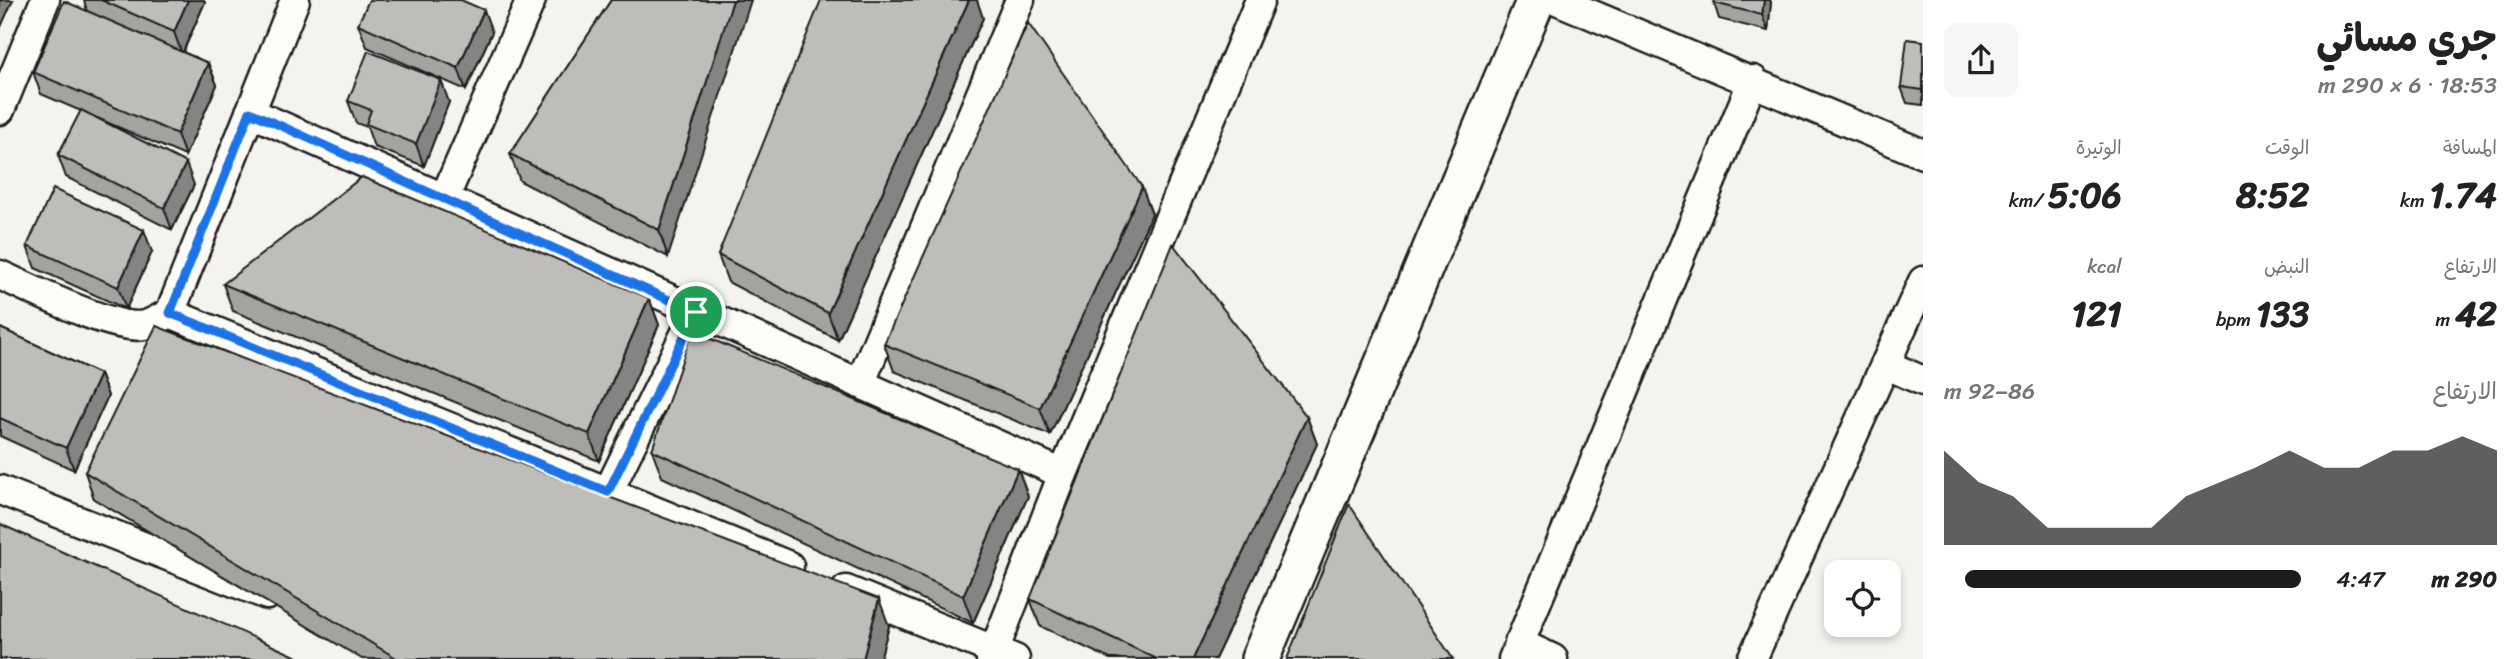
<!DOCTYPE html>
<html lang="ar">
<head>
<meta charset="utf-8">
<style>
  body { margin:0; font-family:Sriracha,"Playpen Sans Arabic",sans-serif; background:#f6f6f6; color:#222; direction:rtl; height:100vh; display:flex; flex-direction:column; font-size:26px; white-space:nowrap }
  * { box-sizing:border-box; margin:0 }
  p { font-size:23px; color:#767676 }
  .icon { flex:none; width:38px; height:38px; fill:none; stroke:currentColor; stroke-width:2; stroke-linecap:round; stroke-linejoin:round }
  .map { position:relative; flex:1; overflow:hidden; direction:ltr }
  .sheet { display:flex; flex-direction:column; background:#fff; width:595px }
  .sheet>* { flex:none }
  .fabs { position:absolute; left:1824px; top:560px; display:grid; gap:14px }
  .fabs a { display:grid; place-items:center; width:77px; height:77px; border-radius:14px; background:#fff; box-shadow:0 4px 10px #0003; font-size:35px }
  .pin { position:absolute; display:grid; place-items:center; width:60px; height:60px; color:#fff; margin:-30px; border:4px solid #fff; border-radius:50%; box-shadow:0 2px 7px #0007 }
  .round { display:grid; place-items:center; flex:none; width:74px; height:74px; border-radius:14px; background:#f6f6f6 }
  .head { display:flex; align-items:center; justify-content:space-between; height:119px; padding:0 21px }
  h1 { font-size:38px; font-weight:700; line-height:52px }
  .figures { display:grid; grid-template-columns:repeat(3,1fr); gap:10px; height:119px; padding:7px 21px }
  .figures div { display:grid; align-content:center }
  .figures b { font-size:35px; font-weight:700 }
  .figures small { font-size:19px; font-weight:400 }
  .figures p { font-size:19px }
  .chart { height:196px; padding:14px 21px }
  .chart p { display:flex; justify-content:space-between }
  .chart svg { width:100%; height:126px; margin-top:7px; fill:#1c1c1c; opacity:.7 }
  ul { padding:0 21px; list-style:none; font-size:23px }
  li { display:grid; grid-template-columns:112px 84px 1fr; align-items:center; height:52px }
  li i { height:18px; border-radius:9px; background:#1c1c1c }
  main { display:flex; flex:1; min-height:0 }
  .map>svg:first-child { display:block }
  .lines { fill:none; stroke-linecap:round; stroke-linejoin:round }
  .minor-casing { stroke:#1c1c1c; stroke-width:33 }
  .tertiary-casing { stroke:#1c1c1c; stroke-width:42 }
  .minor { stroke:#fdfcf7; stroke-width:28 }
  .tertiary { stroke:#fdfcf7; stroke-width:37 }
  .wall { fill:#a3a3a0; stroke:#1c1c1c; stroke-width:2 }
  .shaded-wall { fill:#858482; stroke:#1c1c1c; stroke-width:2 }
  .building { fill:#bebdba; stroke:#1c1c1c; stroke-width:2 }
  .route-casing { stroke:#fff; stroke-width:14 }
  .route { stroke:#1a73e8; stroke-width:9 }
</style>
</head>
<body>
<main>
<section class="sheet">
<div class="head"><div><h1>جري مسائي</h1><p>18:53 · 6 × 290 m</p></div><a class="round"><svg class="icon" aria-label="share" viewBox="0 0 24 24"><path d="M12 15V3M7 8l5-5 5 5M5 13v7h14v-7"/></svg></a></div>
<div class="figures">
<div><p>المسافة</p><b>1.74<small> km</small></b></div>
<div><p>الوقت</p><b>8:52</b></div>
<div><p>الوتيرة</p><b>5:06<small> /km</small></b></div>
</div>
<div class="figures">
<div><p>الارتفاع</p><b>42<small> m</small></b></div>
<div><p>النبض</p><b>133<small> bpm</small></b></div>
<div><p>kcal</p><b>121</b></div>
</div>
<div class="chart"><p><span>الارتفاع</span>86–92 m</p>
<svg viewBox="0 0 160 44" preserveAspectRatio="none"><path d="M0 44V11L10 22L20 27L30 38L40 38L50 38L60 38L70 27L80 22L90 17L100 11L110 17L120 17L130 11L140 11L150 6L160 11V44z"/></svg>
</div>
<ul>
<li><b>290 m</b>4:47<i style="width:94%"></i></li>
</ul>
</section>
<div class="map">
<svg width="1923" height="659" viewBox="0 0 1923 659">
  <rect width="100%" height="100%" fill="#f4f3ee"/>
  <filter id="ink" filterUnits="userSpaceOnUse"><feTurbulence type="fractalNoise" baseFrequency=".0143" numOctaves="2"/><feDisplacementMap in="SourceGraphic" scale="14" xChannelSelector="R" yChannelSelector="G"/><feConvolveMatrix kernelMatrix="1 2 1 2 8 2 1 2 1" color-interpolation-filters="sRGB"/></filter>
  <g filter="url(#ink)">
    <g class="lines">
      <g class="minor-casing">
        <path id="minor" d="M1557,0L1923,154
          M0,110L45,0
          M250,112L1063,474
          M444,199L531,0
          M0,275C29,288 116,332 145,325C153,323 162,317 170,313L295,0
          M170,313L789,566
          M1885,364L1923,381
          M860,384L1020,0
          M0,490L267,595
          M608,492L696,312
          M846,590L1015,659
          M1519,643L1553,659
          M991,659L1063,474L1260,0
          M1513,659L1753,80
          M1752,659L1923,281"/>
      </g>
      <g class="tertiary-casing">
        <path id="tertiary" d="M1260,659L1536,0"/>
      </g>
      <use href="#minor" class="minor"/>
      <use href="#tertiary" class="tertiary"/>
    </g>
    <path class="wall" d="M84,0H204L205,2L183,52L208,63L217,85L185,156L97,118L194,185L172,230L66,177L58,155L81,111L41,94L33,72L87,11Z
      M611,0L668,257L520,181L510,154Z
      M1771,2L1768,31L1719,19L1714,3Z
      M983,18L838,340L728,282L718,255Z
      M358,24L492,32L466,90L367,47Z
      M1923,41V105L1907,103L1901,87Z
      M348,101L449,102L424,166L374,147L367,127L356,123Z
      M1152,214L1050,435L894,371L884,344Z
      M27,246L152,252L126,309L35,268Z
      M223,284L649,298L659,325L599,461L233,311Z
      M0,328L100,374L108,396L74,470L0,436Z
      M1307,417L1317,444L1215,659H1110L1040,626L1030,599Z
      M652,450L1028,496L973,623L662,477Z
      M85,472L889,626L880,659H362L94,499Z"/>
    <path class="shaded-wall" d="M0,0H13L0,29Z
      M188,0H204L205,2L182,54L174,32Z
      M733,0H751L668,257L659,230Z
      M969,0H977L983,18L838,340L828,313Z
      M1764,0H1770L1771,2L1768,31L1762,15Z
      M484,10L492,32L466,90L458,68Z
      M208,63L217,85L185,156L177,134Z
      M441,80L449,102L424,166L416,144Z
      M186,163L194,185L172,230L164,208Z
      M1142,187L1152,214L1050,435L1040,408Z
      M144,230L152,252L126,309L118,287Z
      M649,298L659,325L599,461L589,434Z
      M100,374L108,396L74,470L66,448Z
      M1307,417L1317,444L1215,659H1193Z
      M1018,469L1028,496L973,623L963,596Z
      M879,599L889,626L880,659H863Z"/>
    <path class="building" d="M101,0H188L174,32Z
      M369,0H461L484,10L458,68L358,24Z
      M611,0H733L659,230L510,154Z
      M821,0H969L828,313L718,255Z
      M1715,0H1764L1762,15L1714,3Z
      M64,1L208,63L177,134L33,72Z
      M1028,23L1142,187L1040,408L884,344Z
      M1907,39L1923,41V90L1901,87Z
      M368,51L441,80L416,144L366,124L371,110L348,101Z
      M81,110L186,163L164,208L58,155Z
      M362,177L649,298L589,434L223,284Z
      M53,189L144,230L118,287L27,246Z
      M1173,244L1307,417L1193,659H1157L1030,599Z
      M156,326L879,599L863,659H398L85,472Z
      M0,328L100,374L66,448L0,418Z
      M692,331L1018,469L963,596L652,450Z
      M1349,504L1453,659H1287Z
      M0,524L302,659H0Z"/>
  </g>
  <g class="lines" filter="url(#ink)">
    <g class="route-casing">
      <path id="route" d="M250,112L696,312L608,492L170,313Z"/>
    </g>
    <use href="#route" class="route"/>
  </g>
</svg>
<div class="fabs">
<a><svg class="icon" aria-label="locate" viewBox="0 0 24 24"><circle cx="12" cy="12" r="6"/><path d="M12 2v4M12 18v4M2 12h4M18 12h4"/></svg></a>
</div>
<div class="pin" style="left:696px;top:312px;background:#1e9e55"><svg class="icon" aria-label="arrive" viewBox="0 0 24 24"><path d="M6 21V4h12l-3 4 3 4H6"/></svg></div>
</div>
</main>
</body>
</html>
